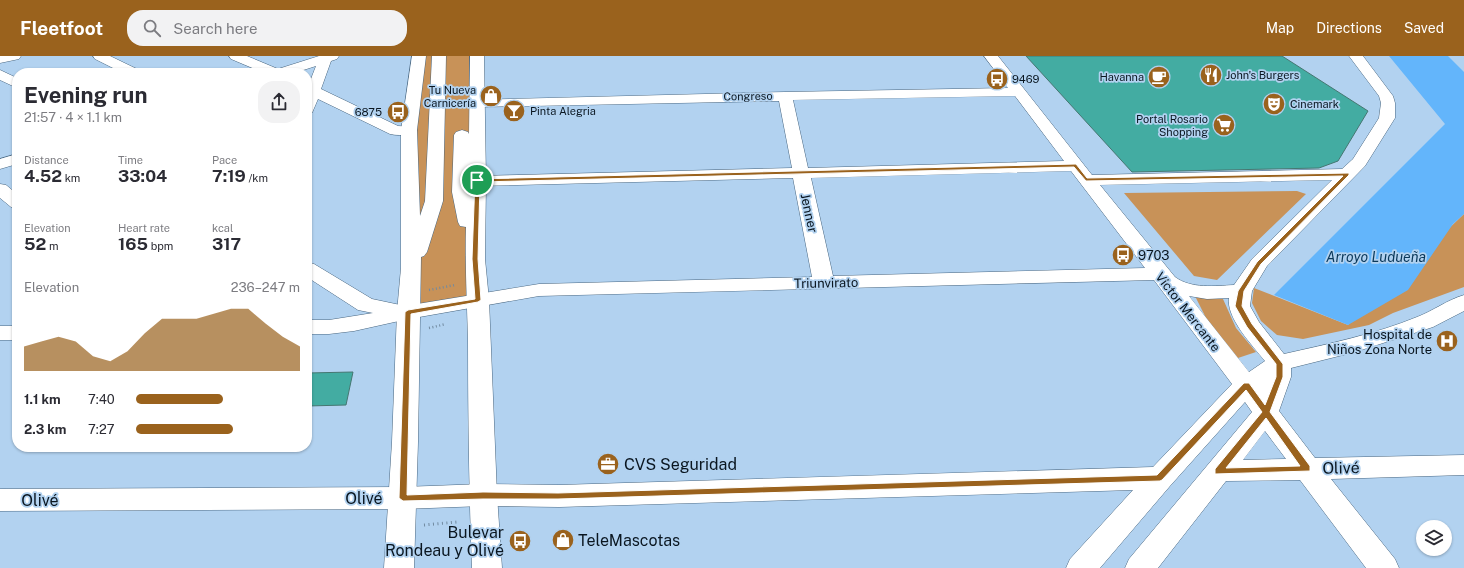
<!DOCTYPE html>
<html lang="en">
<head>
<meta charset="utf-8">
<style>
  body { margin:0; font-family:"Public Sans",sans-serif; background:#f2f2f3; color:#2b2b33; height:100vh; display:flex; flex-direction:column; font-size:15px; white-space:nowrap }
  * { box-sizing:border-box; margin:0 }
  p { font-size:13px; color:#7c7c81 }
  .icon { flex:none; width:22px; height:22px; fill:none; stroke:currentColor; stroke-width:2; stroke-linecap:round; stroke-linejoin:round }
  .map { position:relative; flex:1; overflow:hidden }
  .sheet { position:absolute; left:12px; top:12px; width:300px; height:384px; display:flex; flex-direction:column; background:#fff; border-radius:16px; box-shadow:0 1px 3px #0004 }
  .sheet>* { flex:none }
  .buttons { position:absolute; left:1416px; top:464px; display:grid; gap:8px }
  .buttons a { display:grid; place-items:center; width:36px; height:36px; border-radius:50%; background:#fff; box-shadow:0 1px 3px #0004; font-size:20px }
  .pin { position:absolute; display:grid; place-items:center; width:34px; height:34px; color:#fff; margin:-17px; border:2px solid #fff; border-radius:50%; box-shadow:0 1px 4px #0007 }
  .round { display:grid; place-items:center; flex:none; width:42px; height:42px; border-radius:16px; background:#f2f2f3 }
  .summary { display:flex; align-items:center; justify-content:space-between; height:68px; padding:0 12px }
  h1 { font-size:22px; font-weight:700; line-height:30px }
  .metrics { display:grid; grid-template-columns:repeat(3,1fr); gap:6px; height:68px; padding:4px 12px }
  .metrics div { display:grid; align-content:center }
  .metrics b { font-size:17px; font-weight:700 }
  .metrics small { font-size:11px; font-weight:400 }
  .metrics p { font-size:11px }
  .chart { height:112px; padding:8px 12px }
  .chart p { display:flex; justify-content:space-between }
  .chart svg { width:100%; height:72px; margin-top:4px; fill:#9a621d; opacity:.7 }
  ul { padding:0 12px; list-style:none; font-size:13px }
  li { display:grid; grid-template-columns:64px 48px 1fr; align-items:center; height:30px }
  li i { height:10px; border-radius:5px; background:#9a621d }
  header { display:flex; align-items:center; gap:24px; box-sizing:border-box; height:56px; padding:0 20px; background:#9a621d; color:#fff }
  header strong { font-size:19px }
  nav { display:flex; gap:22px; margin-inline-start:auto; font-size:14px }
  .search { width:280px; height:36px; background:#f2f2f3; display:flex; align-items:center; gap:10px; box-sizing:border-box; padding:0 14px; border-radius:16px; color:#7c7c81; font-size:15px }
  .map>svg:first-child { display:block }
  .green { fill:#c89258 }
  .water { fill:#63b5fb }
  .building { fill:#43aca2; stroke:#457771 }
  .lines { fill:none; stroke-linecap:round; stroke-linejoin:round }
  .minor-casing { stroke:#486680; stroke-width:1 }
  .major-casing { stroke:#486680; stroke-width:1 }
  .path-far1 { stroke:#718aa0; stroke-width:2.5; stroke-dasharray:1 2.5; stroke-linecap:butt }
  .path { stroke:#718aa0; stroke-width:3; stroke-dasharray:1 3.5; stroke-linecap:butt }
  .minor { fill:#fff; fill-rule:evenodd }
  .major { fill:#fff; fill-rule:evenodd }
  .route { fill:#9a621d; stroke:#fff; fill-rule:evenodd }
  .labels { text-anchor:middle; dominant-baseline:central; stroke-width:3.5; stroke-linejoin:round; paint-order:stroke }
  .far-poi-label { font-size:11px; fill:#0a1620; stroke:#b2d2f0; text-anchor:start }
  .far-street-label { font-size:11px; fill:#0a1620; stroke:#b2d2f0 }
  .street-label { font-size:13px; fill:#0a1620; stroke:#b2d2f0 }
  .poi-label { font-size:13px; fill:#0a1620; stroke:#b2d2f0; text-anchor:start }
  .water-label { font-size:14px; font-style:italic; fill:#0a385a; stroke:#b2d2f0 }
  .near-poi-label { font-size:16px; fill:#0a1620; stroke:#b2d2f0; text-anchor:start }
  .near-street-label { font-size:16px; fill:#0a1620; stroke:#b2d2f0 }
</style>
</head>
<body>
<header>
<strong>Fleetfoot</strong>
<div class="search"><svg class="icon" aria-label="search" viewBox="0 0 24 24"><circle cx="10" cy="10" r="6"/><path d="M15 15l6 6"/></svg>Search here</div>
<nav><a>Map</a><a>Directions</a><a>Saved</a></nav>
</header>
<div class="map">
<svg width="1464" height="512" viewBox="0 0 1464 512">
  <rect width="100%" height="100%" fill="#b2d2f0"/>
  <path class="green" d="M419,0H477L478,244L408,256Z
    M1297,135L1306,138L1217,224L1194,220L1124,137Z
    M1464,158V231L1393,257L1369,269L1303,283L1277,279L1261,265L1252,247L1254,232L1348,269Z
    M1195,240L1223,243L1236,272L1256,296L1238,302L1206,262Z"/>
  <path class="water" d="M1389,0H1448L1464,16V158L1453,168L1408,234L1348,269L1274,239L1445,68Z"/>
  <path class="building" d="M1026,0H1282L1368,55L1338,105L1319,112L1132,116Z
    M353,316L346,349L307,350V317Z"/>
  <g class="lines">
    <g class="minor-casing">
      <path id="minor" d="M0,0H21L19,3L0,7Z
        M93,0H110L139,14L141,17H123L95,3Z
        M229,0H247L278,13L319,0H339L337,3L331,5L321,33L398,70L415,71L417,74L415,77C407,79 398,80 390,78L318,43L312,57L307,59V28H309L316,10L294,17H264L231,3Z
        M984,0H998L1092,119L1342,113L1353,103L1379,62L1381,47L1379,40L1349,0H1363L1393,40L1395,47V62L1365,110L1267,210L1252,235L1250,250L1259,266L1284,298C1328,288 1376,278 1417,261C1433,255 1447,244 1464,239V255L1433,271L1355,296L1291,312V321L1279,355L1315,402L1464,399V419L1331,423L1395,503L1399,512H1366L1300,424L1226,425L1158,512H1125L1129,503L1252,356L1245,346L1170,430L1100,512H1066L1070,503L1133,434L559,451L483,450L403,453L0,455V433L403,431L483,428L559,429L1153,411L1232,328L1154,224L539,240L408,263L354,275L329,278H307V264H329L373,257L358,254L307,221V206L314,208L372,243L405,250L539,228L812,221L793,122L477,130L471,129L468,125L471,121L477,120L792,112L779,45L477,51L472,50L470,47L472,44L785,36L1008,32ZM1015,40L1064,105L808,112L793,44ZM1071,115L1145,212L833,220L811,122ZM1332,124L1252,203L1234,229C1215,230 1191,233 1175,221L1100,129ZM1189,240L1207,243L1229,242C1226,262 1253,290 1265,305L1249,316ZM1265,375L1286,403L1243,404Z
        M0,14L17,22V32L0,24Z
        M17,98V108L0,113V103Z
        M0,128L6,129L17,138V152L11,151L0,142Z
        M0,270H17V284H0Z"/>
    </g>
    <g class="major-casing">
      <path id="major" d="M412,0H426L417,74L420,160L425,145L432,0H446L443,145L427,196L424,200L421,201L418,386L414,512H384L392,386L397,256L401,212V74Z
        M470,0H484L486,125L485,203L489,244L497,439L502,512H472C469,436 468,360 468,284C467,246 465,209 466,171L460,170L458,166L452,136L454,79L456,76L462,74L468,76L469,78Z"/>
    </g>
    <path class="path-far1" d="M429,234L455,229
      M429,272L446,268"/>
    <path class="path" d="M424,469L457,466"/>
    <use href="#minor" class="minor"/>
    <use href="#major" class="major"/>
  </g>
  <path class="route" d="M1076,108L1087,122L1349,117V119L1261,208L1244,235L1242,250L1252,268L1283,308V321L1270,356L1310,410V415L1215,418V413L1262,356L1246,334L1162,424L1160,425L558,443H483L403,445L399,442L405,256L408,254L475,243L472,203L475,123ZM1074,111L1086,125L1343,120L1257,206L1238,235L1235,250L1247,271L1276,308V321L1265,349L1249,327H1244L1157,419L558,437L483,436L407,439L411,258L478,246L481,244L478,203L480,126ZM1266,362L1300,410L1226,412Z"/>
  <defs>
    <g id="restaurant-disc" transform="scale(1.15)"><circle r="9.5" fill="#9a621d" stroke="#b2d2f0"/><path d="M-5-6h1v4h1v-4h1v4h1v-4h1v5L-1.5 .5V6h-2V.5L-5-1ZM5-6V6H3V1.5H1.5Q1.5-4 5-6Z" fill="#fff"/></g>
    <g id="cafe-disc" transform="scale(1.15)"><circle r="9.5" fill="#9a621d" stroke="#b2d2f0"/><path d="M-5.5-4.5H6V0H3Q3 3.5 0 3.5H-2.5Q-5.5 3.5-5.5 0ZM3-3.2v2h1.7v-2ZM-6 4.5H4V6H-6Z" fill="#fff"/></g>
    <g id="bus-disc" transform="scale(1.15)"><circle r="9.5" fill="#9a621d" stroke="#b2d2f0"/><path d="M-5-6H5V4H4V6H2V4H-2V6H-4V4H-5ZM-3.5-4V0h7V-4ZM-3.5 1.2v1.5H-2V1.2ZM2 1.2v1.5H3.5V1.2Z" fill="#fff"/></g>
    <g id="shop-disc" transform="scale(1.15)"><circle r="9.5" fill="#9a621d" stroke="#b2d2f0"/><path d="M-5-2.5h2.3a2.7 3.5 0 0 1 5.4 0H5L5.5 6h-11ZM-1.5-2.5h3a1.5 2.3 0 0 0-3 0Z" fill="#fff"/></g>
    <g id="theatre-disc" transform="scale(1.15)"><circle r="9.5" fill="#9a621d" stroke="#b2d2f0"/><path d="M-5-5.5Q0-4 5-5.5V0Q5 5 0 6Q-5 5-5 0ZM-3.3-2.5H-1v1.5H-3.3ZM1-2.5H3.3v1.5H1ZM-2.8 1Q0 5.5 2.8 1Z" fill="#fff"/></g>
    <g id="bar-disc" transform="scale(1.15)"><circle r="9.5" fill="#9a621d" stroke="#b2d2f0"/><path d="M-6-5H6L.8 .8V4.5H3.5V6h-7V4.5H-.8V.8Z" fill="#fff"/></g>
    <g id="supermarket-disc" transform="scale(1.15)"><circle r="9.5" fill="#9a621d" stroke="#b2d2f0"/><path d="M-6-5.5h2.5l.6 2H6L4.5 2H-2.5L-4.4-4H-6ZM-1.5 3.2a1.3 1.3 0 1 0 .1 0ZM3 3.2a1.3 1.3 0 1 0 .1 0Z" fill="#fff"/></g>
    <g id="hospital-disc" transform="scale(1.15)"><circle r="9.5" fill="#9a621d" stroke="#b2d2f0"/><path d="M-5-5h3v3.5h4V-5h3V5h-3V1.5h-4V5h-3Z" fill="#fff"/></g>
    <g id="office-disc" transform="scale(1.15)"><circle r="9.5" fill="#9a621d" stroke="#b2d2f0"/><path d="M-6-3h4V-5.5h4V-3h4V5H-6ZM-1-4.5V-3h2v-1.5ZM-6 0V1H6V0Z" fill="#fff"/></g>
  </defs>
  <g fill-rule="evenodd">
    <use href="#restaurant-disc" x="1211" y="19"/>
    <use href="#cafe-disc" x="1159" y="21"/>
    <use href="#bus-disc" x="997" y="23"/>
    <use href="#shop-disc" x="491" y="40"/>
    <use href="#theatre-disc" x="1274" y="48"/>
    <use href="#bar-disc" x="514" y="55"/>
    <use href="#bus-disc" x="398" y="56"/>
    <use href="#supermarket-disc" x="1224" y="69"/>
    <use href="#bus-disc" x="1123" y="199"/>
    <use href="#hospital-disc" x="1447" y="285"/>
    <use href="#office-disc" x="608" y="408"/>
    <use href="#shop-disc" x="563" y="484"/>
    <use href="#bus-disc" x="520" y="485"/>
  </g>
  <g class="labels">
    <g class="far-poi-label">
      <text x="1226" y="19">John's Burgers</text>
      <text x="1144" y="21" text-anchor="end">Havanna</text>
      <text x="1012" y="23">9469</text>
      <text x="476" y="34" text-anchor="end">Tu Nueva<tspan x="476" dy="13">Carnicería</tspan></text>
      <text x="1290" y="48">Cinemark</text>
      <text x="530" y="55">Pinta Alegria</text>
      <text x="382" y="56" text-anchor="end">6875</text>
      <text x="1208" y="63" text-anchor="end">Portal Rosario<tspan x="1208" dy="13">Shopping</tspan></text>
    </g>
    <g class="far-street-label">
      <text transform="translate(748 40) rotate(-1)">Congreso</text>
    </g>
    <g class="street-label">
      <text transform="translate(809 157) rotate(78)">Jenner</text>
      <text transform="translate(826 227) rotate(-1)">Triunvirato</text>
      <text transform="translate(1188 256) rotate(52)">Víctor Mercante</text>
    </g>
    <g class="poi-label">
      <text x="1138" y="199">9703</text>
      <text x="1432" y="278" text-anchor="end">Hospital de<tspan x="1432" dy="15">Niños Zona Norte</tspan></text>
    </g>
    <g class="water-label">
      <text x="1376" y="201">Arroyo Ludueña</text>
    </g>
    <g class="near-poi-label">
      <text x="624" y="408">CVS Seguridad</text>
      <text x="504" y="476" text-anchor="end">Bulevar<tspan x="504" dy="18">Rondeau y Olivé</tspan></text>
      <text x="578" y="484">TeleMascotas</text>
    </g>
    <g class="near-street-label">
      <text transform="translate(1341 412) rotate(-1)">Olivé</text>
      <text x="364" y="442">Olivé</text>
      <text x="40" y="444">Olivé</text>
    </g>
  </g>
</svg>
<div class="buttons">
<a><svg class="icon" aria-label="layers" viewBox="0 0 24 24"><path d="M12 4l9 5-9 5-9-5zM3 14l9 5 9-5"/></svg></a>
</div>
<div class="pin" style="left:477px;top:124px;background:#1e9e55"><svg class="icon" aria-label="arrive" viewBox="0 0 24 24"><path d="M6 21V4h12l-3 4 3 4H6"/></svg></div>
<section class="sheet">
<div class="summary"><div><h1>Evening run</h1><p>21:57 · 4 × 1.1 km</p></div><a class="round"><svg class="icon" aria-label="share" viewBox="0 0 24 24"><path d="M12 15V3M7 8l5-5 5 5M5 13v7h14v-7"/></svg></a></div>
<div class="metrics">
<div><p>Distance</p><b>4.52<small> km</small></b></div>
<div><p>Time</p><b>33:04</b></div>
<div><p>Pace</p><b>7:19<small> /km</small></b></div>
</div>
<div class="metrics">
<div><p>Elevation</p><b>52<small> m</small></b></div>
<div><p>Heart rate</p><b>165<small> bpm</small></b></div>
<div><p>kcal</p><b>317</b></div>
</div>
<div class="chart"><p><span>Elevation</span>236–247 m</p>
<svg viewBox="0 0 160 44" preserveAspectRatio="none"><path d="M0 44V29L10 26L20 23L30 26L40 35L50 38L60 32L70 21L80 12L90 12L100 12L110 9L120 6L130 6L140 15L150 23L160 29V44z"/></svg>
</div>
<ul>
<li><b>1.1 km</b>7:40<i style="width:53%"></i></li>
<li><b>2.3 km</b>7:27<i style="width:59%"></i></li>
</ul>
</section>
</div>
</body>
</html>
